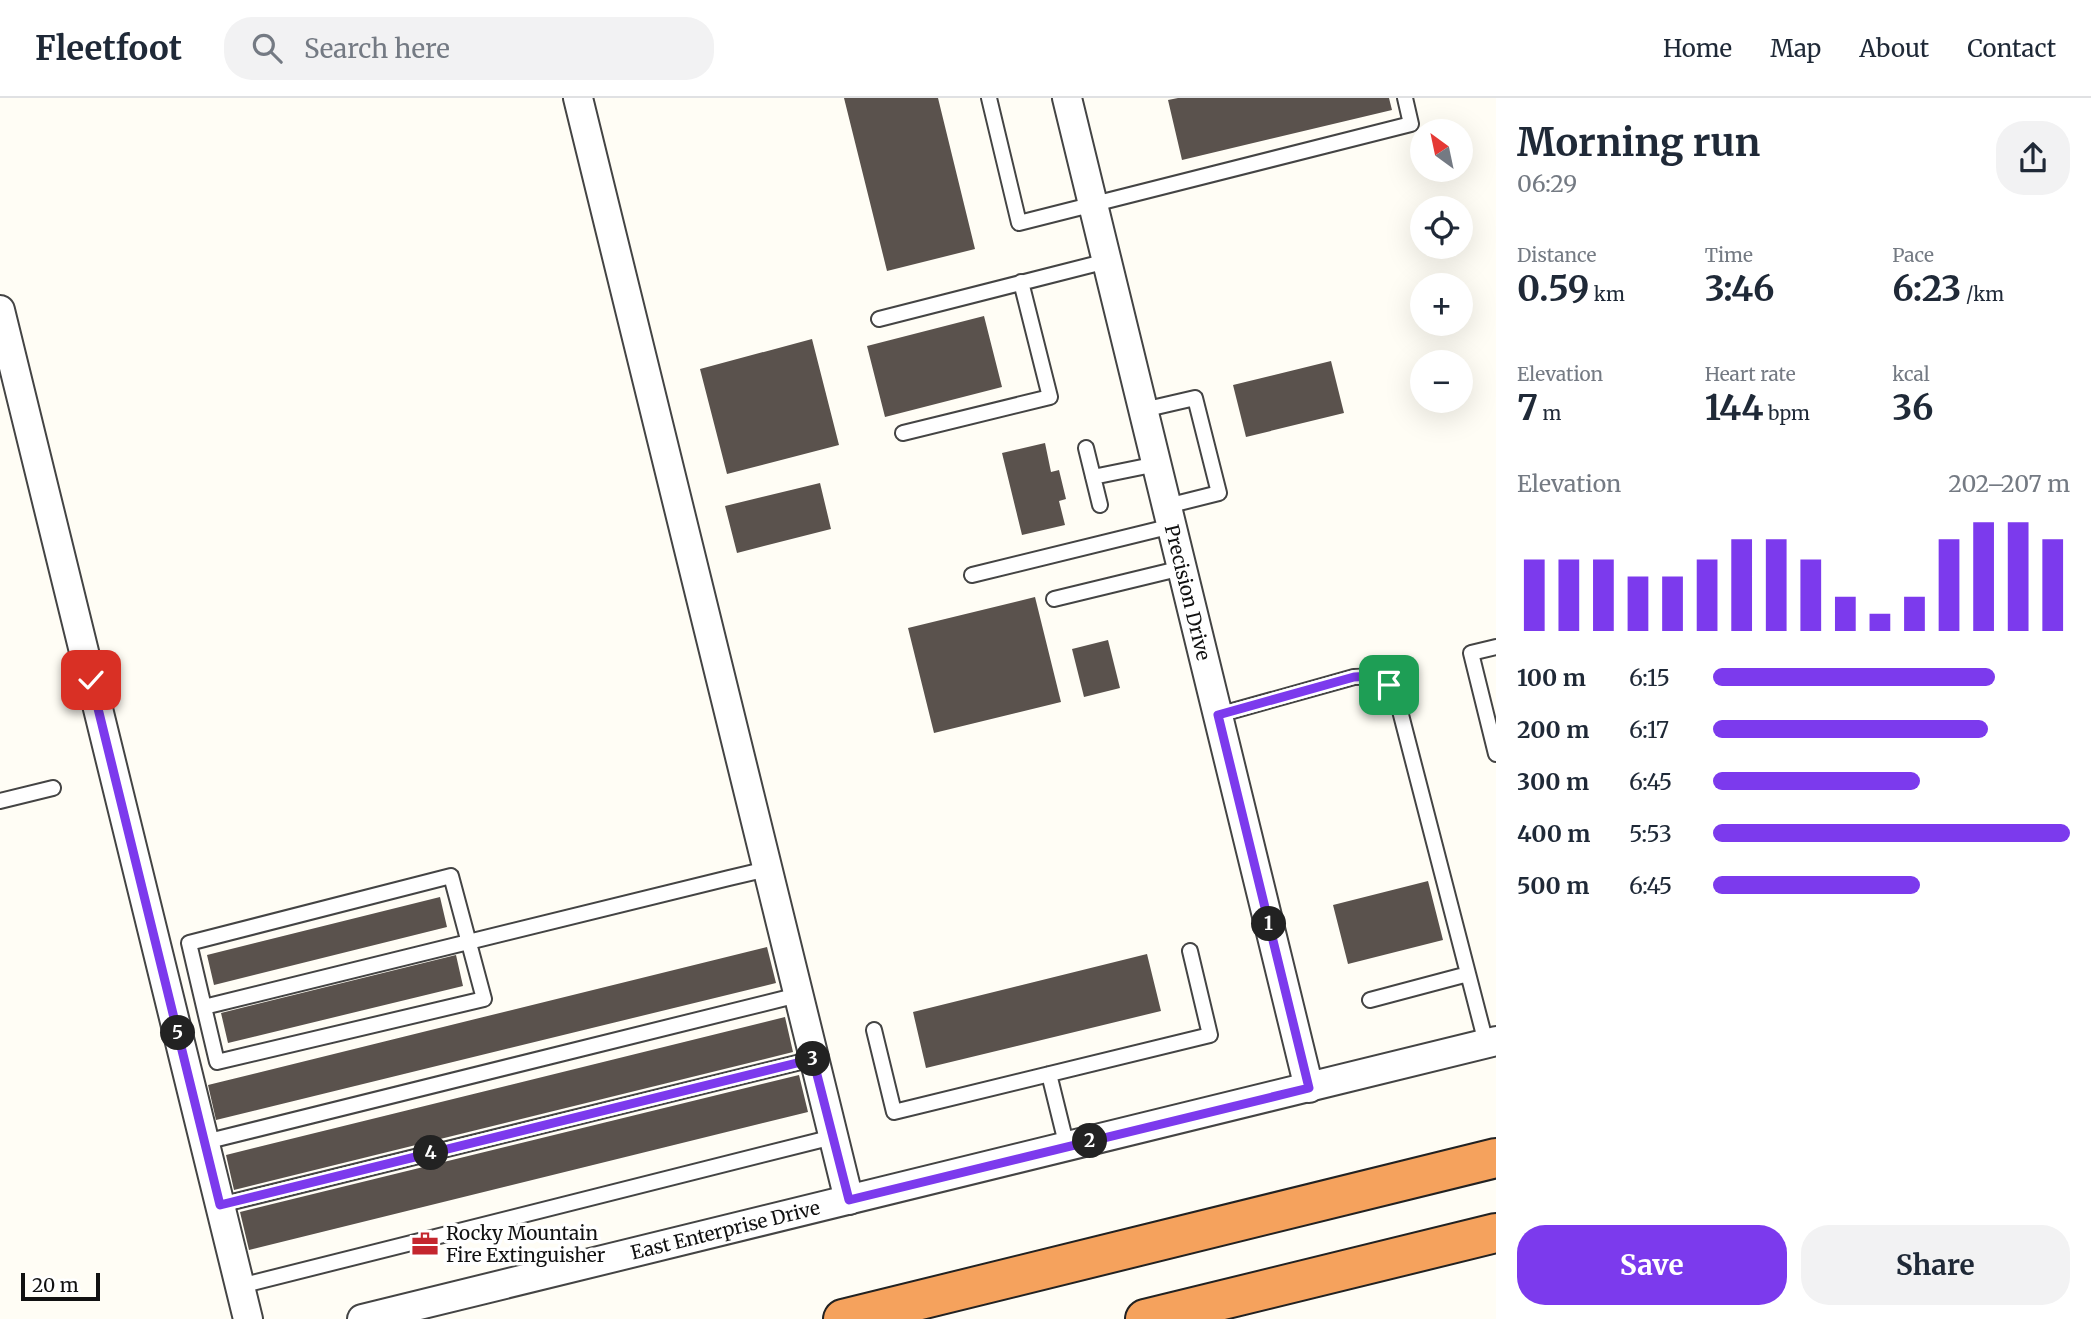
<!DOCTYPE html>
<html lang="en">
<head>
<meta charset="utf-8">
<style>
  body { margin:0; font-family:Merriweather,serif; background:#f2f2f3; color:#1f2937; height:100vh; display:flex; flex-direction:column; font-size:26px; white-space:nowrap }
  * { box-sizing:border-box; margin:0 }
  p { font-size:23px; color:#747a83 }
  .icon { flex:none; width:38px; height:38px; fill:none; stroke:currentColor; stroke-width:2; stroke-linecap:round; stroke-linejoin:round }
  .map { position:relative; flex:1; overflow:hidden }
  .side { display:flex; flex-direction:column; background:#fff; width:595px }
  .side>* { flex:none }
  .needle { width:46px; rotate:327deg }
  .controls { position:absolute; left:1410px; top:21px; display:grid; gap:14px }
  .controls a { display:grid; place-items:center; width:63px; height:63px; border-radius:50%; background:#fff; box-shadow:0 7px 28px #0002; font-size:35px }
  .scale { position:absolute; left:21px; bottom:18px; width:79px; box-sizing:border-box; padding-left:7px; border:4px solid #111; border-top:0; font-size:19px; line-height:24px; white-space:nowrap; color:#111; -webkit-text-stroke:5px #fff; paint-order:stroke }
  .pin { position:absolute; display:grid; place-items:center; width:60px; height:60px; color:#fff; margin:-30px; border-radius:14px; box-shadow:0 4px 10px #0006 }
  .km { position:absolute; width:35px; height:35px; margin:-18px; border-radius:50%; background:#222; color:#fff; font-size:19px; line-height:35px; text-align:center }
  .round { display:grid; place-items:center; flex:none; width:74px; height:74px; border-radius:28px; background:#f2f2f3 }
  .summary { display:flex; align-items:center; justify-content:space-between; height:119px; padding:0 21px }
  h1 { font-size:38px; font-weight:700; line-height:52px }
  .figures { display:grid; grid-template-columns:repeat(3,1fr); gap:10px; height:119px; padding:7px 21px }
  .figures div { display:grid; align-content:center }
  .figures b { font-size:35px; font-weight:700 }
  .figures small { font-size:19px; font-weight:400 }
  .figures p { font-size:19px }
  .chart { height:196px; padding:14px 21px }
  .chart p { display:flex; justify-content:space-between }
  .chart svg { width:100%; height:126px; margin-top:7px; stroke:#7c3aed; stroke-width:6 }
  .action { display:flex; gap:14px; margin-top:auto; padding:14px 21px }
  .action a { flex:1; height:80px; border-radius:28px; background:#7c3aed; color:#fff; font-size:28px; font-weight:700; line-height:80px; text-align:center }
  .action a+a { background:#f2f2f3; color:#1f2937 }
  ul { padding:0 21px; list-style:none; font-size:23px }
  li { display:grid; grid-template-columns:112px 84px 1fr; align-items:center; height:52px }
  li i { height:18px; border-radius:9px; background:#7c3aed }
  header { display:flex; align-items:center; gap:42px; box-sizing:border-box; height:98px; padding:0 35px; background:#fff; border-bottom:2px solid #e0e1e3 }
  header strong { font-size:33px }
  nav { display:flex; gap:38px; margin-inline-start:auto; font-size:24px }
  .search { width:490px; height:63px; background:#f2f2f3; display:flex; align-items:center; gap:18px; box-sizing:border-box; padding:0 24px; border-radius:28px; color:#747a83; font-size:26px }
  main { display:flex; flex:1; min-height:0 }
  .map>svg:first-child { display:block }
  .building { fill:#5a524d }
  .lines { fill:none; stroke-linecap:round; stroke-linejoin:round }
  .lane-casing { stroke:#444; stroke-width:18 }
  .street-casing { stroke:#444; stroke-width:32 }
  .highway-casing { stroke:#222; stroke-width:42 }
  .lane { stroke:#fff; stroke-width:14 }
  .street { stroke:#fff; stroke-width:28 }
  .highway { stroke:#f5a25d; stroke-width:38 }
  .route-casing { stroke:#fff; stroke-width:14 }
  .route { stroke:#7c3aed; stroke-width:9 }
  .labels { text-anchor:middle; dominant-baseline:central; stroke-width:7; stroke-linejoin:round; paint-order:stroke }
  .street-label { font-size:19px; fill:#111; stroke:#fff }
  .poi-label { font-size:19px; fill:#111; stroke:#fff; text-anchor:start }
</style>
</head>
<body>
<header>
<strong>Fleetfoot</strong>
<div class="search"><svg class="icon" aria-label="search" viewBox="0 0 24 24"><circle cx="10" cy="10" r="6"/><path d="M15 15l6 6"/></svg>Search here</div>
<nav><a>Home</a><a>Map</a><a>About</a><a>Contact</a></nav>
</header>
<main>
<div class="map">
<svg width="1496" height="1221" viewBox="0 0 1496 1221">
  <rect width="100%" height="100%" fill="#fffdf5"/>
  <path class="building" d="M844,0H938L975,151L887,173Z
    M1178,0H1389L1392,12L1182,62L1168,2Z
    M984,218L1002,289L885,319L867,248Z
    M812,241L839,347L727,376L700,271Z
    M1331,263L1344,315L1246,339L1233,287Z
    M1045,345L1051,374L1059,372L1066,401L1059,403L1065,427L1022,437L1002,355Z
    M820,385L831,431L737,455L725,408Z
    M1035,499L1061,604L934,635L908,530Z
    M1108,542L1120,590L1084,599L1072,551Z
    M1428,783L1443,842L1348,866L1333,807Z
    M440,799L447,829L214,887L207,857Z
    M767,849L776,885L216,1022L208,987Z
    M1147,856L1161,913L926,970L913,914Z
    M456,857L463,888L228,945L221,915Z
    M785,919L793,954L234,1092L226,1057Z
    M799,977L808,1014L249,1152L240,1114Z"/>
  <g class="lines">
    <g class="lane-casing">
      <path id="lane" d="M989,0L1019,125L1411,26L1405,0
        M879,221L1107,163
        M1143,312L1195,300L1219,395L1167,408
        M903,335L1050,299L1021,184
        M1086,350L1100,407
        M1093,379L1157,366
        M972,477L1172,428
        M1054,501L1182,470
        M1496,549L1471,555L1496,656
        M1218,617L1354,579C1384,577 1388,583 1399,609L1486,945
        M0,703L53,690
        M1370,902L1468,876
        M204,909L217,964L484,901L451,778L189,845L204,909L729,780L767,771
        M874,932L894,1014L1210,937L1190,853
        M1049,976L1067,1049
        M205,1044L798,897
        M220,1107L813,961
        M240,1188L833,1039"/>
    </g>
    <g class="street-casing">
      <g id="street">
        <path d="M578,0L849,1102"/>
        <path id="s1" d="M1067,0L1309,990"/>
        <path d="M0,212L248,1221"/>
        <path id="s2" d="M362,1221L1496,943"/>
      </g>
    </g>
    <g class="highway-casing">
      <path id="highway" d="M843,1221L1496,1060
        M1145,1221L1496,1135"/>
    </g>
    <use href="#lane" class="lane"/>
    <use href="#street" class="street"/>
    <use href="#highway" class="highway"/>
  </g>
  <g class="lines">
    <g class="route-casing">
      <path id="route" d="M91,582L220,1107L813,961L849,1102L1309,990L1218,617L1354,579L1373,578L1389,587"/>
    </g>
    <use href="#route" class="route"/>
  </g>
  <defs>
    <g id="office-bare" transform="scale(2.1)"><path d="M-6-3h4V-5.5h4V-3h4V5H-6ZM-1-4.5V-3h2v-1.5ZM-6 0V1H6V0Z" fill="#c4262e" stroke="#fff" stroke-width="2.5" paint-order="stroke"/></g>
  </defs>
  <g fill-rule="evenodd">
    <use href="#office-bare" x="425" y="1146"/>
  </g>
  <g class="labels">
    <g class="street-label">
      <text stroke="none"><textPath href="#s1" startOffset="509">Precision Drive</textPath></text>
      <text stroke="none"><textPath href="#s2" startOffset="374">East Enterprise Drive</textPath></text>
    </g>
    <g class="poi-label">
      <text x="446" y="1135">Rocky Mountain<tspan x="446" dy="22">Fire Extinguisher</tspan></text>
    </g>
  </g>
</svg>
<div class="controls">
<a><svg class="needle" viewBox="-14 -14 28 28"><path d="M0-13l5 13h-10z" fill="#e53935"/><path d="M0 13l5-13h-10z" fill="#747a83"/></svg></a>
<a><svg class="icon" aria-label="locate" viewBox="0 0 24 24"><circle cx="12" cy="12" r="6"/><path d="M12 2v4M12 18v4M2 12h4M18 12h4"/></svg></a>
<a>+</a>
<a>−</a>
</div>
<div class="scale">20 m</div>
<div class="pin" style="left:1389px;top:587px;background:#1e9e55"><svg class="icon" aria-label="arrive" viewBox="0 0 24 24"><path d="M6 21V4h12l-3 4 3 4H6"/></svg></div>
<div class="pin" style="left:91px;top:582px;background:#d93025"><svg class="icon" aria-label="check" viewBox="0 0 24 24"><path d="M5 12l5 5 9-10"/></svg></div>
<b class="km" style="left:1269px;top:826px">1</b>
<b class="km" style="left:1090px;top:1043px">2</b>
<b class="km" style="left:813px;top:961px">3</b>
<b class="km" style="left:431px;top:1055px">4</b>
<b class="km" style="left:178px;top:935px">5</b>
</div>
<section class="side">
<div class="summary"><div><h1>Morning run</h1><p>06:29</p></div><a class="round"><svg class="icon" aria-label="share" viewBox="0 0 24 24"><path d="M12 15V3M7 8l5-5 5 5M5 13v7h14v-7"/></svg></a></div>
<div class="figures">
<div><p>Distance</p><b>0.59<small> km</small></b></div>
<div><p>Time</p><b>3:46</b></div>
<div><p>Pace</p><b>6:23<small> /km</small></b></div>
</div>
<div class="figures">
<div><p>Elevation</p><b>7<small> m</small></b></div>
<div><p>Heart rate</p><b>144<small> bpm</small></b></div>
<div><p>kcal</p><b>36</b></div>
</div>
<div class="chart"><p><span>Elevation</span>202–207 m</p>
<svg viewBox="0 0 160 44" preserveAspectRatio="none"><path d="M5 44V19M15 44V19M25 44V19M35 44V25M45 44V25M55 44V19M65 44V12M75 44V12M85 44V19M95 44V32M105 44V38M115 44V32M125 44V12M135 44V6M145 44V6M155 44V12"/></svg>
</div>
<ul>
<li><b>100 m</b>6:15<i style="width:79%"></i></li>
<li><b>200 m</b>6:17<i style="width:77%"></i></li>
<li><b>300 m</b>6:45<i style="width:58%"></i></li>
<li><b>400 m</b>5:53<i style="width:100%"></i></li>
<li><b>500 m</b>6:45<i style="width:58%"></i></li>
</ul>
<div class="action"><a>Save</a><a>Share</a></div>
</section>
</main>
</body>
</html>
